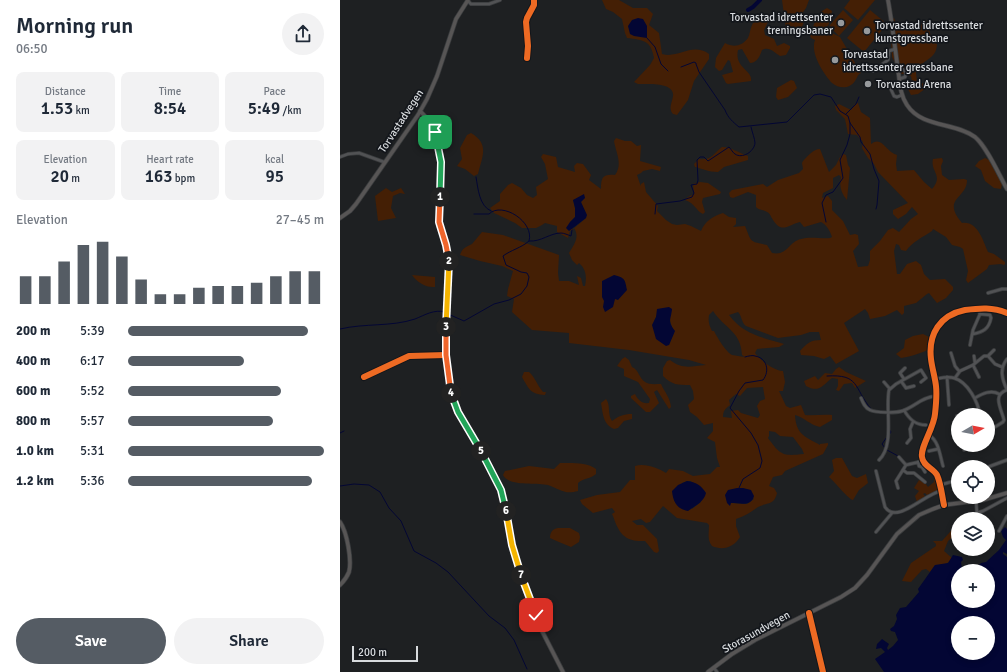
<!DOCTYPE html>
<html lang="en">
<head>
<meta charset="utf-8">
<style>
  body { margin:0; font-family:Signika,sans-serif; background:#f2f2f3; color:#1f2937; height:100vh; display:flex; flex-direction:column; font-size:15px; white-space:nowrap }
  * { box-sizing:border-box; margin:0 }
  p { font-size:13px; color:#747a83 }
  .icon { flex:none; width:22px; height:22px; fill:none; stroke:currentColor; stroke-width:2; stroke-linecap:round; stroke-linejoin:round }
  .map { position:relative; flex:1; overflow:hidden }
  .drawer { display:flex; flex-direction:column; background:#fff; width:340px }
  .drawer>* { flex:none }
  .needle { width:26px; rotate:80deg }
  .controls { position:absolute; left:611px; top:408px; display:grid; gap:8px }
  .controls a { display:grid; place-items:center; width:44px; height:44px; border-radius:50%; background:#fff; box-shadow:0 2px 6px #0003; font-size:20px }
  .scale { position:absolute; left:12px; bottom:10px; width:66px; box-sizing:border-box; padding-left:4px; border:2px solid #d8dbde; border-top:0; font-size:11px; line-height:14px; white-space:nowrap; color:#d8dbde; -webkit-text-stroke:3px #13161b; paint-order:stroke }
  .pin { position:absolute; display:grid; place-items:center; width:34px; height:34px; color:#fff; margin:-17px; border-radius:8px; box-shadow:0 2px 6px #0006 }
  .km { position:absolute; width:20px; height:20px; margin:-10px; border-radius:50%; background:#222; color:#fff; font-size:11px; line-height:20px; text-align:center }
  .round { display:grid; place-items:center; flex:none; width:42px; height:42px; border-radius:21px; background:#f2f2f3 }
  .summary { display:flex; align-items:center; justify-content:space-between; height:68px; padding:0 16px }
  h1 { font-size:22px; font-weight:600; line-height:30px }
  .stats { display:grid; grid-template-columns:repeat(3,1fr); gap:6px; height:68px; padding:4px 16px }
  .stats div { display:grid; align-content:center; border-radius:8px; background:#f2f2f3; text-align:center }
  .stats b { font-size:17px; font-weight:600 }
  .stats small { font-size:11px; font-weight:400 }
  .stats p { font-size:11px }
  .chart { height:112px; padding:8px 16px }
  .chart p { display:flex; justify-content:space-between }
  .chart svg { width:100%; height:72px; margin-top:4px; stroke:#555c64; stroke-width:6 }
  .cta { display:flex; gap:8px; margin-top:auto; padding:8px 16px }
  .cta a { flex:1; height:46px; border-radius:24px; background:#555c64; color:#fff; font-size:16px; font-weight:600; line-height:46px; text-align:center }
  .cta a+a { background:#f2f2f3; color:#1f2937 }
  ul { padding:0 16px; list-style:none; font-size:13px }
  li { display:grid; grid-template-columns:64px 48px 1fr; align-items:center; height:30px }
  li i { height:10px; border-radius:5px; background:#555c64 }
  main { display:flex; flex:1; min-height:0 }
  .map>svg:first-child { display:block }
  .green { fill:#441f05; fill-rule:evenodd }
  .water { fill:#030634; fill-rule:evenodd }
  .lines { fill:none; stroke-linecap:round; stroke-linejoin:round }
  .stream { stroke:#030634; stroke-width:1 }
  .river { stroke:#030634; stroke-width:4 }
  .street-casing { stroke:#3a3c3e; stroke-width:4 }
  .secondary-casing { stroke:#3a3c3e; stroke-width:5 }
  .street { stroke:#515254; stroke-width:2.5 }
  .secondary { stroke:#575555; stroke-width:3.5 }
  .cycleway-casing { stroke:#13161b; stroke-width:8 }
  .cycleway { stroke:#ed6a23; stroke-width:6 }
  .split-1-casing { stroke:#fff; stroke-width:8 }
  .split-2-casing { stroke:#fff; stroke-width:8 }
  .split-3-casing { stroke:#fff; stroke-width:8 }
  .split-4-casing { stroke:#fff; stroke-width:8 }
  .split-5-casing { stroke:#fff; stroke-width:8 }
  .split-6-casing { stroke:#fff; stroke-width:8 }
  .split-7-casing { stroke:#fff; stroke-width:8 }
  .split-8-casing { stroke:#fff; stroke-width:8 }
  .split-1 { stroke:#22a559; stroke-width:5 }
  .split-2 { stroke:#f0652b; stroke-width:5 }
  .split-3 { stroke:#f5b400; stroke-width:5 }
  .split-4 { stroke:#f0652b; stroke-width:5 }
  .split-5 { stroke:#22a559; stroke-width:5 }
  .split-6 { stroke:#22a559; stroke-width:5 }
  .split-7 { stroke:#f5b400; stroke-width:5 }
  .split-8 { stroke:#f5b400; stroke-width:5 }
  .poi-dot { fill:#979a9c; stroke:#13161b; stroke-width:1.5 }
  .labels { text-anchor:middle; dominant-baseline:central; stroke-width:3.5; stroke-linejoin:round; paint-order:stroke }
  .poi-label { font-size:11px; fill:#d8dbde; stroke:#13161b; text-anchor:start }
  .street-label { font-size:11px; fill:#d8dbde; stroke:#13161b }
</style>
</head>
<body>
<main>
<section class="drawer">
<div class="summary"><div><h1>Morning run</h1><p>06:50</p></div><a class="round"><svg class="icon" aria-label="share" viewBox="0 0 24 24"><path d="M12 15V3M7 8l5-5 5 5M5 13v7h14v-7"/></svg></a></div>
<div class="stats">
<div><p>Distance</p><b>1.53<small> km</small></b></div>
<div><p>Time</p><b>8:54</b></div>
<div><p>Pace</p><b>5:49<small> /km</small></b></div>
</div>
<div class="stats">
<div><p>Elevation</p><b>20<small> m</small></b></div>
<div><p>Heart rate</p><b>163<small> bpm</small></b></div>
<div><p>kcal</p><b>95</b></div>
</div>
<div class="chart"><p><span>Elevation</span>27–45 m</p>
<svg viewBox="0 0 160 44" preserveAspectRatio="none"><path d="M5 44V27M15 44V27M25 44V18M35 44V8M45 44V6M55 44V15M65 44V29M75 44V38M85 44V38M95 44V34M105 44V33M115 44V33M125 44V31M135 44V27M145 44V24M155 44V24"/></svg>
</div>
<ul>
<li><b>200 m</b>5:39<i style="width:92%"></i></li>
<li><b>400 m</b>6:17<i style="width:59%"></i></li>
<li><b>600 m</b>5:52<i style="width:78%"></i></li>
<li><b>800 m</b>5:57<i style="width:74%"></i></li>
<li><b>1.0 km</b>5:31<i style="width:100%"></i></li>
<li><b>1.2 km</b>5:36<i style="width:94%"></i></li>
</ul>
<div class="cta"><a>Save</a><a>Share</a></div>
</section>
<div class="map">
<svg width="667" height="672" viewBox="0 0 667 672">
  <rect width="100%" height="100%" fill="#1e2022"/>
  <path class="green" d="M262,0H279L293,8H307L313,14L309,25L319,33L322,54C338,59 352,42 369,54V59L354,81L348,100L337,115L333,114C328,108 332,103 333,96C335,82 307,84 298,84L294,82L310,65L314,58C311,40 303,40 287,38L285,33L282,19L273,12L266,9Z
    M442,0H469L466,8L463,12C466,23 462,32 450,33L446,29Z
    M510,0H535L518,20L504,8Z
    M487,8L492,11L489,24L483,33L490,32L500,37L521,73C517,75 518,77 515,81C510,89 499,89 492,83C483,73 470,53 475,40L471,38L470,35C474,25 476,13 487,8Z
    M503,10L513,20L499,36L489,26Z
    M530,10L547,24L524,52L507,38Z
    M423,18L426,19L428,22L424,30L425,35L434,39L437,46L444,43L450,46V48L446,55L440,56C434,52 429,46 422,50C420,56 417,63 410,63L402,49L398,50C394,68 413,70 411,81L388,84L386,83L382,75L393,72L390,61L388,60L382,70L379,71L375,67L376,58L385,43C394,48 402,46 408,38C410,34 410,29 412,25C414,21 419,19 423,18Z
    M554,18C556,23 556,28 562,29L568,24C576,26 579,25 586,20L593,43L595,42L597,44C597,60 580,60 576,72C576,74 577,79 577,82L580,84L588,82L589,86L578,94L571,95L568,89L569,84L572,81L571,76L555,72V63L552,57L550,21Z
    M451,80L454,81L457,88L448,97L438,100L436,97L437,88Z
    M518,103L521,112L530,118L531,144C542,135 546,152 557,155L556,164L557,171L574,170L584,182L592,189C604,175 590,172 593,159L602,158L603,161L601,166L602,175L609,180L624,179L627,180C627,199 601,198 622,223C638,221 643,241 648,252L654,254L665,262V264L664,265L661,264L649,265L647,269L628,283L626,280L628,271L623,249L620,247L612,245L606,237L593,229L592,231C583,237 572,242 566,251L561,250L559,245L556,244L554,251L557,274H560L567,264L576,261L581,265L584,274L590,280L605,279L613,287V290L606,298L597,303L589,293L587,294L576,303L564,306V313L562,315L557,310L545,316L530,319L528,313L525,309L504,323L519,351L496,364L490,356L484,359L474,356L461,355L460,351C467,343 471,340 481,340L479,332H470L461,335L438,338L406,326C401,322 402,316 398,312L389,315C404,335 422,337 444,344L439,347L417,349L415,353C421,361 433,370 443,371L445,382L443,391H439L446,406L450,408L461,405L465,415C474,416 483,414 492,415V420L480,427C470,425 465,418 455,415C456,435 466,437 480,445V444L488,443V445L483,454L445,471L442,475L433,477L429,486L434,488L437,493C434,506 427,502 418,507C411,512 405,516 396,519V526L400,537C394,547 383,551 372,546C367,540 369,533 369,525L367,523L337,518L323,506L310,522L306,523L301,519L292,521L297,525H303L317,539L319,551L317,553L314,552L305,541C285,542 279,534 273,516L272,514L275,512L272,508L253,513L242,504L240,500L257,495L280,492L290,480H295V466C305,463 318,468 326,473L329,469L343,471L353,476L370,474L377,467H380L377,458L375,442L367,438L373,431V423L364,425L357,417L350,412L348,405L354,399L353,391L350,385C338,385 332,385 323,376V368L327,361L330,360C343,370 351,366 366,365L349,360L289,350L229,343V333L192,330L172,312L174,299L167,296L168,289L173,271L162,266L140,261L120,255C122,248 126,247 132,244L142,232L163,235L219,255L218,273L219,281H229L239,285L237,276L241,278L243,286H245C247,277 246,269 239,263L237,265L232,260L229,253C234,245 240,237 234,228L230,231L228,238L217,232V226L205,223L202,225L196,228H182L175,223L154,213L150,208L160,201V194L168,185L172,183L181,188L187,195L193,198L197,195L196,187L208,179L205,164L201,157L203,154L216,157L218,167L235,172L234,166L237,163L243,164L251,175L249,180L261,189C261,177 263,174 275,175C283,164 276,153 274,141L276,138L285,141H291L297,146L301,145L300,161L321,167L320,171L312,169L303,171L301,173L297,175L300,184L301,186V184L304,182L306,192L318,206L317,211L326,220L332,224L337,225L345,224L351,226L361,231C365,221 373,216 383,213L389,217L396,218V224L393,227L405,226C412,243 409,241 427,245L432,253C448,256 448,242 461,239C470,236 481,239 490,238L492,237C490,231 487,225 481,222L464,227L460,222C448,225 442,234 433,220C431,217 430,213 427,212C423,209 420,211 416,207V195L408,192L393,198L390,197L389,193L392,190L423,184L427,187L438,180L459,173L463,169L462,163L463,161C468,156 473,149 480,149L489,172L496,165L500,157L503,154L506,155L508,165L510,168L507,200C501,193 499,186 501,177L499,175L493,178V188L483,193L482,198L488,196L492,201V210L503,221L510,235L515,234L518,235L519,244L513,251L518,267L528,266L530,260V251L540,241L548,230L553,228L559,232L571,219L578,214L572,207L566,214L558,219L553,214V210L568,203L538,172L534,164L528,158L522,148L523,142L517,135L508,134L505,119L496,110L495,106L499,104L511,110L515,104ZM245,197L241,202L246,218L232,230L230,222L235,217V208L233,200ZM373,311C384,328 401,331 402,355L405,357C399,356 397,356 392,355C386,352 377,337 374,331H372C369,325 368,321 369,315ZM331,313L329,318L334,333L329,345L314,321L316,317ZM423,387L425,399L420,401L417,406L420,415L418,418L401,413L398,410L391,411L392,418L383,417C383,411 385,409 390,405L389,400L396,394L400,396L407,388ZM429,431L435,432L440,436L453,437L462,449L464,454C443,456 441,456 428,438L429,436ZM347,481H351L361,502L352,509L342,483ZM397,488H403L414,499L407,504L391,503Z
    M131,133C150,144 142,157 138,174L134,176L125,169L117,166L122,159L120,148L127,135Z
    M382,147C392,147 398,153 408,156V160L384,167L378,172C368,172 364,169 355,167L354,164L359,159C371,161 373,154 382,147Z
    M645,158L649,160L662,184L661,189L654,188L645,181L641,170L635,166L639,161Z
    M360,182L368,183L381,192L380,194L363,198L362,202L365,212L363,214C355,210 356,204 345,200L348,197L354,194L353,184Z
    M46,188L52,192L61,188L65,194L60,193L53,196L51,208L56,218L38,221L35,196Z
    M72,275L95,277V287C86,288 77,282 72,275Z
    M583,334L595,340V346C585,352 573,356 561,358L556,354L564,348L565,340L573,336Z
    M285,357L289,360L292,367C299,370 299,378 305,382C309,385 316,384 321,384C325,393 330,397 331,407L329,409L317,390L314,392L319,403L310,412H306L291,398V396L295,394C298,400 302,404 309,403L310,399L298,382L284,376V369L277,366L282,359Z
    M499,367L506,372L526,381L515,388L512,383L504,384L499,391L496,390L498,386V379L492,378C482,386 479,393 466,386L464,381L475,376L478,380L485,373L492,374L496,369Z
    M184,372H189C195,377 197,385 203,392H206L205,395C190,394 189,389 182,377Z
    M266,399C271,405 267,414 272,421C279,416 283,414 292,414V419L284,421L278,428L274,429C263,424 263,414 261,403Z
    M496,458H502L512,476L517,478L526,474L528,483L519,490L513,500C508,499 496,483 489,477L494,471L492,460Z
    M220,463C232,463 247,462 256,469V474C251,479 243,478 238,483V491C224,495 220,489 208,485C197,482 169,487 163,475L165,471L189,466L214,469Z
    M580,463H582C591,471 599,477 598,491L587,495L585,493L583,494L585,496L577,502L575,496L579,491L574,488L579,480L585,483L588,487L594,482V477L589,471L586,470L584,466L579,465Z
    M617,524H618V532L608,541L604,551L612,558C608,565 602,565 595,565L590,572L586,569L582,570L571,582L562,581L571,563L596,546V544L593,541H602Z
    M218,528H230L239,533L240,537L239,542L231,547C224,544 216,541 210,538C210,533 212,529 218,528Z"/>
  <path class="water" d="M298,18L303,19L307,26V38L294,36L290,34L288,26L292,20Z
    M244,194L245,198L241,202L247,215L246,218L229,231L226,228L230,222L235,217V208L233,200Z
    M274,275C285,278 285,279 287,290L278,300L275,299L273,307L265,312L263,307L264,301L262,297V281Z
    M329,307L332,309C331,320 327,321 335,331L329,345L326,346L316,339L312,325L316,317L317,309Z
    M347,481C356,482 361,485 366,493C364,502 355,506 348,511C337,509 333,502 332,491L338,485Z
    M397,488H403L411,490L414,496C411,507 400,503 391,503L390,506L387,503L385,495L388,490Z
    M665,527L667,529V554L663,552V554L667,557V672H544L535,659L545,652L541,648L536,649L537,644L542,639L549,644L547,648L548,650L553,646L558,640L555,632L551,631L550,629L554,626L557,619L556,615L560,608L566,607L579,592L578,589L595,565L608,563L613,555L622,557L623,560L621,562L622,569L624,571H618V601H648V571H633L641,563L646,562L659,550L666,540L663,537L661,531ZM618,623H648V653H618Z"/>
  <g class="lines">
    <path class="stream" d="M307,38L315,47L321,64L328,71
      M341,67L354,62L356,63V64L359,72L385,110C388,118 393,122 399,127L447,122L474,95L480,94L491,97L500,111L508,116L510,123L520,137L521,142L530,154L534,169L539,181L537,205L536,209
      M506,114L516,104L519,97
      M136,177C138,188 139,206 151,211
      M134,214H149C162,201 195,222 189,241
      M315,214L316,204L340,201L352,197L354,193L351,185L357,184L358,180L357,160L360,157H364L368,161L389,147C391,149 393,153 395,154C402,159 414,152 415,143C415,139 412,132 411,127
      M486,222L482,203L486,195L493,192L503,178L500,160L507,145L510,134V123
      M108,314L124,321L154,304L169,300L181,294L187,286L189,277L187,273L181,272L166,265L163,256C171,250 181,248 189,241C201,242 210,233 221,233C224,233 228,235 231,236L232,230
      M0,329C25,323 51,327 75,319C85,315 94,309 105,312
      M487,376C520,374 513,387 531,409
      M0,433L4,431
      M549,435L551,432L549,429
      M545,448L542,444L547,437
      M547,450L558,456
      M0,486L14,484L29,485L40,492L49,508L61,521L74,551L96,563L108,572L149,616L165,628L174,640L187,669
      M399,488L403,479L420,468L422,461L418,445L411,433L390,408L399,391L405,383L423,380C430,371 427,358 415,356C413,355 408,356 405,357"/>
    <path class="river" d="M408,10L413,7L420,0"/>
    <g class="street-casing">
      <path id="street" d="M127,0L131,4H149L160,0
        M187,58L188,46L186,22L187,18L194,5V0
        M558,65L565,71L566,74L565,77L559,79
        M533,71L548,60L549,51L555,49
        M549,85L554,96L557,97L562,95
        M0,157L8,154L19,153L44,162
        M648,293L662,289H667
        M633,334C643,332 649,329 651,318L650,315L640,314
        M630,345L633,330L640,314L638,308
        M611,353L615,366L619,371
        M634,356L635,363
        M648,356L655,364L662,367
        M667,359C659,369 662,379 667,390
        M633,365L639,377
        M24,377L69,356L106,355
        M607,377L609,405
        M615,378L620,371L633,365L644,356H648L654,350
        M564,379L560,373L565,368
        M595,379C601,378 608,376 614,378C628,382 638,402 640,415
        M561,381L566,388L574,386
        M544,382L550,389
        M521,398C523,403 525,408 530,410C536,413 556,413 562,411C575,407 581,397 596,396
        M635,398C642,394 651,389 659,394
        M564,410C569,419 575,425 586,425
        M626,414L630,415
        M617,416L618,419
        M655,427L663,422L664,420C661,408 652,395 667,390
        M589,435C599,441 600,456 603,466
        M567,443L571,438L570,429L573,422
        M622,445L623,447H624V450
        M589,451L598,449
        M559,457L566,465
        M539,460C555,445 545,410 549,390L556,384L581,370L586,378L581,382
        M578,462L579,466L582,467L585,472
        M648,467L667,460
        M563,470L567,473H574L585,482
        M536,471L545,507C557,525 584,494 601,491
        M600,485L618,480
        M558,488L556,481L566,465L583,461
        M637,513L643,511L667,498
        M632,519L637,513L636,501
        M659,531L667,516
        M536,532L552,513
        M469,613L483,672
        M374,668L377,672"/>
    </g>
    <g class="secondary-casing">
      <path id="secondary" d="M548,0C552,23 555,47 558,70C560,82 560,95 567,105C582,128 615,122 635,137C647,147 659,175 667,189
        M80,111C111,140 99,184 99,221V227L106,245L109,260L105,338L107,360L113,397L123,422L143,455L161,490L172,545L183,579L202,631L223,672
        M0,218L10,211L16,204L78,115L87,99L97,76L116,19L128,0
        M604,505C602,496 601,484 597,475C593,468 583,466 582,457C580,447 594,428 595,414C596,405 597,395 596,386C595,377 592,368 591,359C588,334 600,315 625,310C640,308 653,307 667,313
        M0,522C7,532 12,560 9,572C7,577 4,581 0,585
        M368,672L392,654L415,640L501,597L515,588L527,575L557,534L579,515L593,509L604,505L643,500L667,493"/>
    </g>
    <use href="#street" class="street"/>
    <use href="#secondary" class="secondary"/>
    <g class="cycleway-casing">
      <path id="cycleway" d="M187,58L188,46L186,22L187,18L194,5V0
        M24,377L69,356L106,355
        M604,505C602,496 601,484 597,475C593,468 583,466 582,457C580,447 594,428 595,414C596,405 597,395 596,386C595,377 592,368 591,359C588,334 600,315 625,310C640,308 653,307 667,313
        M469,613L483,672"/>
    </g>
    <use href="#cycleway" class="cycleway"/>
  </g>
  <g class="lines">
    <g class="split-1-casing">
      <path id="split-1" d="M95,132L101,162L100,197"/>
    </g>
    <g class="split-2-casing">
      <path id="split-2" d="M100,197L99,222L106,245L109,261"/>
    </g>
    <g class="split-3-casing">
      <path id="split-3" d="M106,327L109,261"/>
    </g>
    <g class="split-4-casing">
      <path id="split-4" d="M106,327V355L111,393"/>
    </g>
    <g class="split-5-casing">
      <path id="split-5" d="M111,393L118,412L141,451"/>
    </g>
    <g class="split-6-casing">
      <path id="split-6" d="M141,451L161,490L166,511"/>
    </g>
    <g class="split-7-casing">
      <path id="split-7" d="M166,511L172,545L181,575"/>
    </g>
    <g class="split-8-casing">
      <path id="split-8" d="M181,575L196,615"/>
    </g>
    <use href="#split-1" class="split-1"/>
    <use href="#split-2" class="split-2"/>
    <use href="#split-3" class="split-3"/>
    <use href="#split-4" class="split-4"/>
    <use href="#split-5" class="split-5"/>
    <use href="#split-6" class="split-6"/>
    <use href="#split-7" class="split-7"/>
    <use href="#split-8" class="split-8"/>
  </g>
  <g class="poi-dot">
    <circle cx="501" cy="23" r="4"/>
    <circle cx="527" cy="31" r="4"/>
    <circle cx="495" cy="60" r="4"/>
    <circle cx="528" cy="84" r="4"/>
  </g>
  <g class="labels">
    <g class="poi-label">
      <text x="493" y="17" text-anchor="end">Torvastad idrettsenter<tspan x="493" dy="13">treningsbaner</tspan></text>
      <text x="535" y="25">Torvastad idrettssenter<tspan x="535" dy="13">kunstgressbane</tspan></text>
      <text x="503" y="54">Torvastad<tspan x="503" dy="13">idrettssenter gressbane</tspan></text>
      <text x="536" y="84">Torvastad Arena</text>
    </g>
    <g class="street-label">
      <text transform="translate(61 121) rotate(-57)">Torvastadvegen</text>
      <text transform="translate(416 632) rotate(-29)">Storasundvegen</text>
    </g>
  </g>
</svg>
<div class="controls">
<a><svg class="needle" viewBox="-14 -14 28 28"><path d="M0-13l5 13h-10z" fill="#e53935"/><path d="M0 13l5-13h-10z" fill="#747a83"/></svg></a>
<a><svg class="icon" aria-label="locate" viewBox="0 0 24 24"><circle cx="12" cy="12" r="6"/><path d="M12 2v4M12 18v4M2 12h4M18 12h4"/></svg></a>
<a><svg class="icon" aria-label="layers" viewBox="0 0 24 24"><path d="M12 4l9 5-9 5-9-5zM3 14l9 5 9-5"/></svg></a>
<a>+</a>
<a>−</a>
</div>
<div class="scale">200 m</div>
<div class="pin" style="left:95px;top:132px;background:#1e9e55"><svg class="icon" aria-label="arrive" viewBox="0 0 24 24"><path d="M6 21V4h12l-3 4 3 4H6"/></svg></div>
<div class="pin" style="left:196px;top:615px;background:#d93025"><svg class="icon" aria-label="check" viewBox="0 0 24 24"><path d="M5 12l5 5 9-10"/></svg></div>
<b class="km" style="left:100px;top:197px">1</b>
<b class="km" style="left:109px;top:261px">2</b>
<b class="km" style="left:106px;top:327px">3</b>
<b class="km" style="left:111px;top:393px">4</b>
<b class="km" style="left:141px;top:451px">5</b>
<b class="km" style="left:166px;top:511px">6</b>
<b class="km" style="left:181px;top:575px">7</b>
</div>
</main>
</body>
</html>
